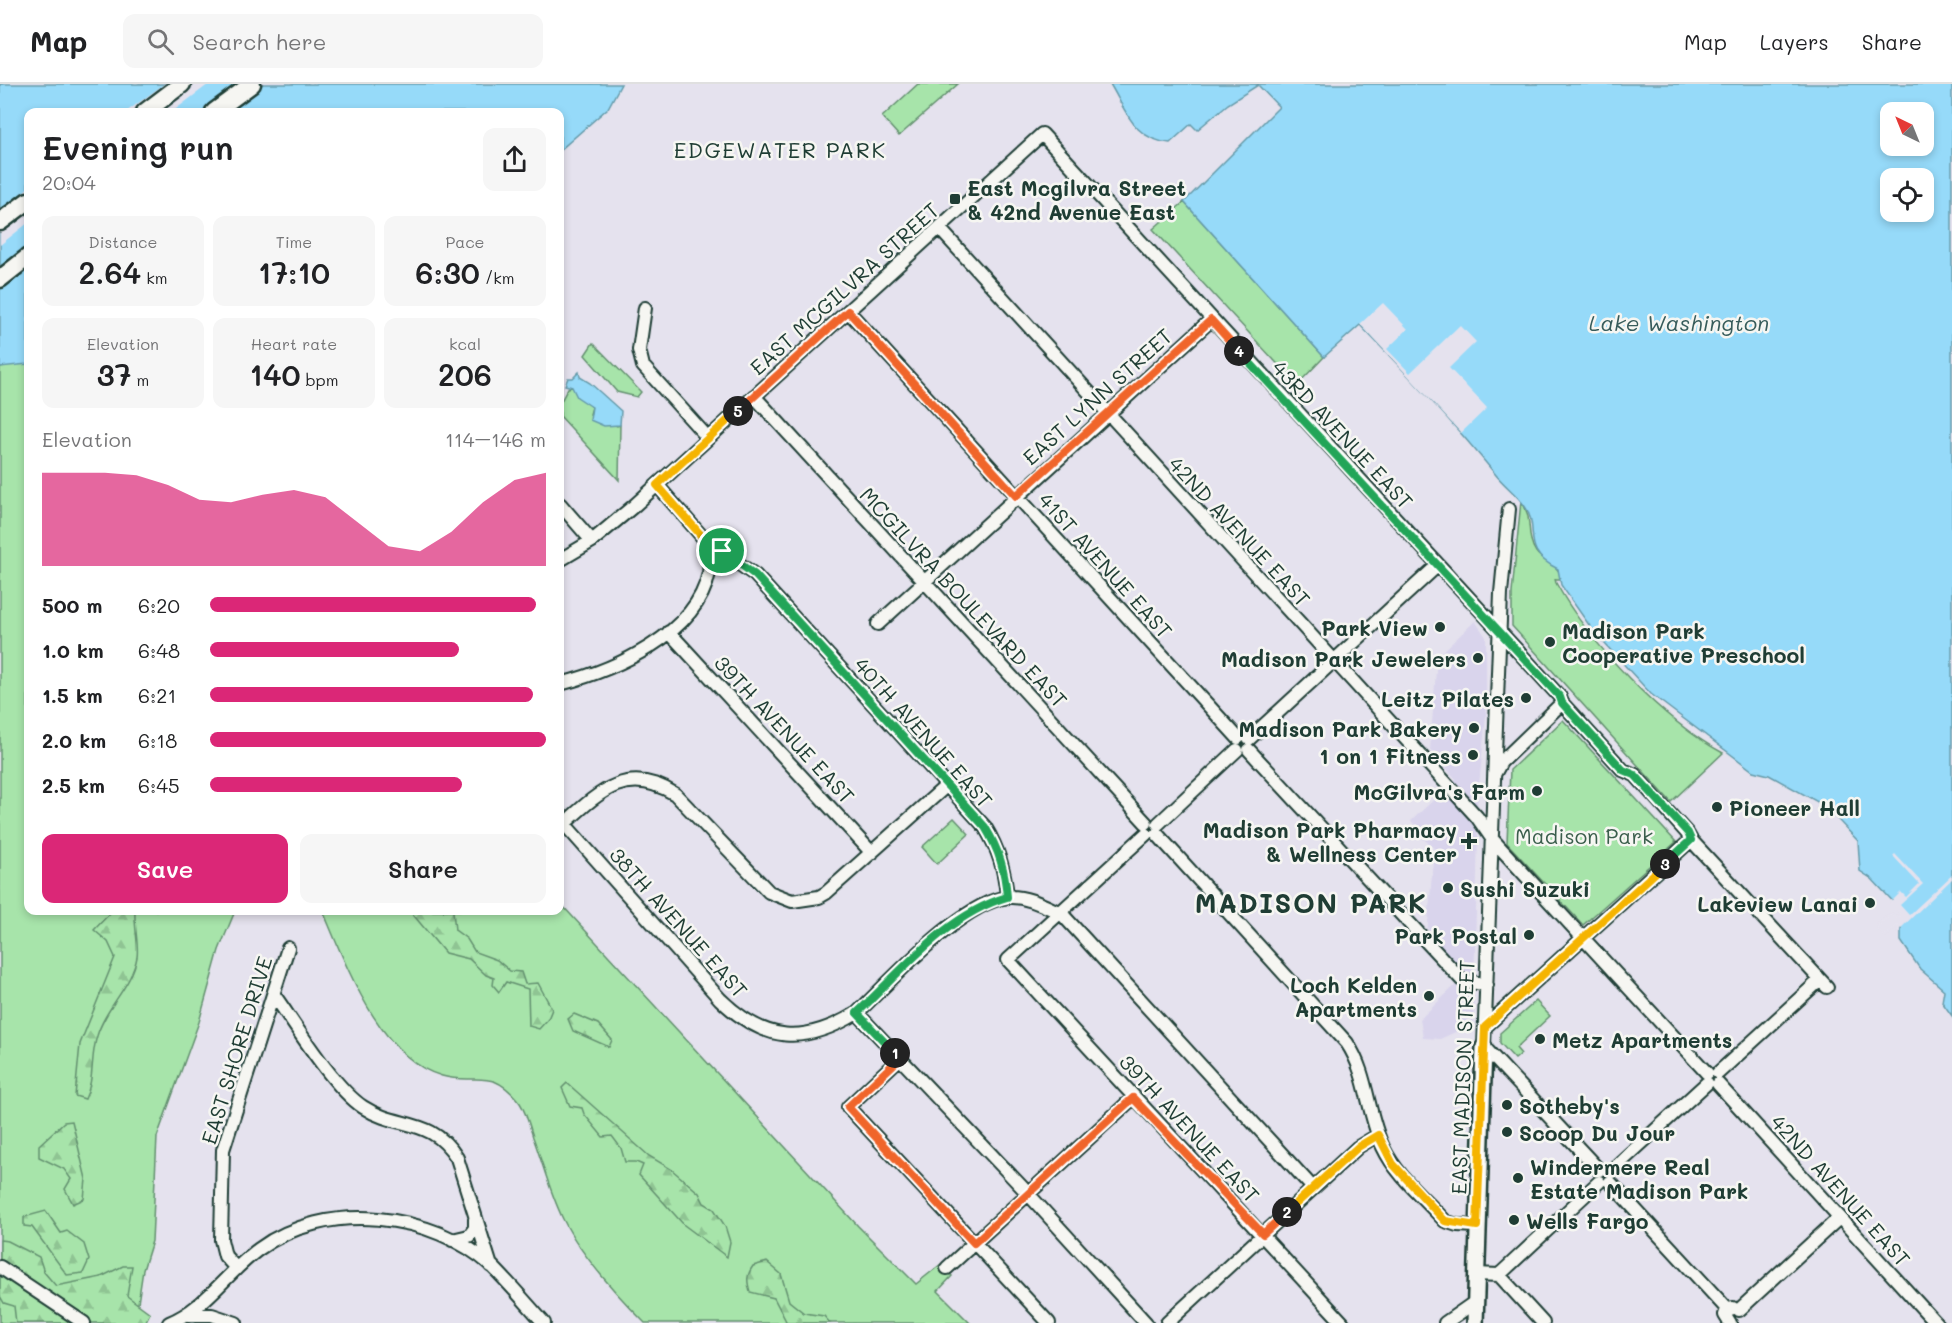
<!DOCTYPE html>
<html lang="en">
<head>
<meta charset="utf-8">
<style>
  body { margin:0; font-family:Mali,sans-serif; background:#f6f6f6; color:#202124; height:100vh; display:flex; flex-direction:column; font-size:22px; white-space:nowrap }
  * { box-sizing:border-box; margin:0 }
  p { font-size:20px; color:#757577 }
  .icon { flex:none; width:33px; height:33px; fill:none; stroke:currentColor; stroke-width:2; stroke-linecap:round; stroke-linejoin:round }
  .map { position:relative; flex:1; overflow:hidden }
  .side { position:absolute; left:24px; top:24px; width:540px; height:807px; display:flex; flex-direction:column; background:#fff; border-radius:12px; box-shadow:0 3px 9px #0003 }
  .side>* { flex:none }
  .needle { width:39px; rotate:317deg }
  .buttons { position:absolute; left:1880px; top:18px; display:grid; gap:12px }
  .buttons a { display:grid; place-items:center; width:54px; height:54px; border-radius:12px; background:#fff; box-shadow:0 3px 9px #0003; font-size:30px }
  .pin { position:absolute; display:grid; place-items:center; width:51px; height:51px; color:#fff; margin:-26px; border:3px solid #fff; border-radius:50%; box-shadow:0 2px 6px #0007 }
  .km { position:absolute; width:30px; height:30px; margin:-15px; border-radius:50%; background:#222; color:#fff; font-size:16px; line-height:30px; text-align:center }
  .round { display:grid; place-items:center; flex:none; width:63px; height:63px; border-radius:12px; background:#f6f6f6 }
  .summary { display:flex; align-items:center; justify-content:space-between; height:102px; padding:0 18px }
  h1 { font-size:33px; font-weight:600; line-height:45px }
  .stats { display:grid; grid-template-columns:repeat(3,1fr); gap:9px; height:102px; padding:6px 18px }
  .stats div { display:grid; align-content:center; border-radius:12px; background:#f6f6f6; text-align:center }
  .stats b { font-size:30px; font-weight:600 }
  .stats small { font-size:16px; font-weight:400 }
  .stats p { font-size:16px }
  .chart { height:168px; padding:12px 18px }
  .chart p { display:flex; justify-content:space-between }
  .chart svg { width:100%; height:108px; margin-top:6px; fill:#db2777; opacity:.7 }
  .button { display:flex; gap:12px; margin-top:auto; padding:12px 18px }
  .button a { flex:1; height:69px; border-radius:12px; background:#db2777; color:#fff; font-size:24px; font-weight:600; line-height:69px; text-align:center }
  .button a+a { background:#f6f6f6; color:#202124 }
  ul { padding:0 18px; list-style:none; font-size:20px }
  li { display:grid; grid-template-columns:96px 72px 1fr; align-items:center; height:45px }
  li i { height:15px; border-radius:8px; background:#db2777 }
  header { display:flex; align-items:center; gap:36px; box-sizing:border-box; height:84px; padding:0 30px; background:#fff; border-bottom:2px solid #e0e0e0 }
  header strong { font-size:28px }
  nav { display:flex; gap:33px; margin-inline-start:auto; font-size:21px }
  .search { width:420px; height:54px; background:#f6f6f6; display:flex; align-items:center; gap:15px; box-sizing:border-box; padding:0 21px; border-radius:12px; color:#757577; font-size:22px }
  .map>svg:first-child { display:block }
  .built { fill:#d9d4ec }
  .green { fill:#a7e4aa; stroke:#63906f; stroke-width:1.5 }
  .forest { fill:url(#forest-firs); stroke:#63906f; stroke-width:1.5 }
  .water { fill:#96daf9; stroke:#669baa; stroke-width:1.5; fill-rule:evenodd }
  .pier { fill:#e5e2ee }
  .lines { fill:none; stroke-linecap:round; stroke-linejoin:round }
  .minor-casing { stroke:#1f3d34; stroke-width:16 }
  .major-casing { stroke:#1f3d34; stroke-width:20 }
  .highway-casing { stroke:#1f3d34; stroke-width:21 }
  .minor { stroke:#f6f6f2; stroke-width:12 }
  .major { stroke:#f6f6f2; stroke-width:15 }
  .highway { stroke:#f6f6f2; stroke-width:16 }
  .split-1-casing { stroke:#fff; stroke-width:12 }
  .split-2-casing { stroke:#fff; stroke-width:12 }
  .split-3-casing { stroke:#fff; stroke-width:12 }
  .split-4-casing { stroke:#fff; stroke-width:12 }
  .split-5-casing { stroke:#fff; stroke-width:12 }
  .split-6-casing { stroke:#fff; stroke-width:12 }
  .split-1 { stroke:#22a559; stroke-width:8 }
  .split-2 { stroke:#f0652b; stroke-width:8 }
  .split-3 { stroke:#f5b400; stroke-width:8 }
  .split-4 { stroke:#22a559; stroke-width:8 }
  .split-5 { stroke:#f0652b; stroke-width:8 }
  .split-6 { stroke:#f5b400; stroke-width:8 }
  .poi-dot { fill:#1f3d34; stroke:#f6f6f2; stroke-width:2 }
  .labels { text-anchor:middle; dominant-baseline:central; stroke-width:5; stroke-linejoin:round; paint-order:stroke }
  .poi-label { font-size:21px; font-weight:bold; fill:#1f3d34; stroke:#f6f6f2; text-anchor:end }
  .street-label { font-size:21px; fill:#1f3d34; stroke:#f6f6f2 }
  .park-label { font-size:21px; fill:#3a5e4c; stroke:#f6f6f2 }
  .neighbourhood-label { font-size:22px; letter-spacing:1.5px; fill:#1f3d34; stroke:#f6f6f2 }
  .water-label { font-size:22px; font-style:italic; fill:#375c5b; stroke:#f6f6f2 }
  .district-label { font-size:27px; font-weight:bold; letter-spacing:1.5px; fill:#1f3d34; stroke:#f6f6f2 }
</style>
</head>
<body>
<header>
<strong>Map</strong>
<div class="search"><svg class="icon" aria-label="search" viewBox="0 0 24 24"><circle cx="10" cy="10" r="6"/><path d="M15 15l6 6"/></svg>Search here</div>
<nav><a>Map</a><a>Layers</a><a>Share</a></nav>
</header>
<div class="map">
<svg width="1952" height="1239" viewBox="0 0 1952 1239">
  <defs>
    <pattern id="forest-firs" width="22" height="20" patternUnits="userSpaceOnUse" patternTransform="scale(1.5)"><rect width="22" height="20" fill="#a7e4aa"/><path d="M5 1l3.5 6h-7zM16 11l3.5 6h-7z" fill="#8fc493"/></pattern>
  </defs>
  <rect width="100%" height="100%" fill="#e5e2ee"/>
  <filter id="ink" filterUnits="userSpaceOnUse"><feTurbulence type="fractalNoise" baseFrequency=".0167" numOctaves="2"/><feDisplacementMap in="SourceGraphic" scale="12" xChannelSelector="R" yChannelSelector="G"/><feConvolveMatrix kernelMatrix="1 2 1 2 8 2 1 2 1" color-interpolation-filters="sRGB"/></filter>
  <g filter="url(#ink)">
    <path class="built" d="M1475,537L1486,553V631L1475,742L1478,751L1473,940L1440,955L1423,954L1420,935L1465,892L1427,852L1434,764L1419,751L1421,747L1411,737L1456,695L1430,666L1437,573Z"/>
    <path class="green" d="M918,0H958L899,52L882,33Z
      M1184,118L1324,273L1297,301L1153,145Z
      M593,259L641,308L637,313L617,308L585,271Z
      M15,280H28V826L235,827L219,866L199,938L157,1053L152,1157L143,1186L135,1239H0V283Z
      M572,303L592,323L590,330L617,342L620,341L619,396L560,332V319L568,304Z
      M1521,417C1534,433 1525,452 1536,468C1543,478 1562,482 1561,495H1555L1556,499C1589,559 1663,637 1723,669L1671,718L1512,542V509Z
      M1563,636L1676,758L1583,841L1507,759L1510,686Z
      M954,734L969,750L937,780L922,763Z
      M560,819L858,1142L916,1200L941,1180L952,1192L938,1207L970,1239H645C615,1209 582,1173 563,1135C550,1109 543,1080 533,1053C530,1043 526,1028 520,1019C491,981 476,1002 442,992C380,975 346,881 323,827L560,826Z
      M1536,917L1550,932L1516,964L1521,970L1515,975L1500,959V949Z"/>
    <path class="forest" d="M112,827H135C134,841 139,862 137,873C132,902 105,924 97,952C90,973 95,995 85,1015L75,1012L80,960L115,873L108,858L94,846Z
      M410,827H453L455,846L467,855L475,868L497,876L510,887L521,888L525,900L538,899L552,925L548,935L539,945L529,942L528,905L506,898L499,908L493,901L494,894L486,891L469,875L445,869Z
      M574,930L598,940L612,956L609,963L573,947L568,935Z
      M567,999L649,1072L671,1085L699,1109L704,1119L714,1125L725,1142L730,1158L727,1173L684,1141L639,1091L643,1081L636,1078H625L621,1064L612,1052L603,1053L584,1030L582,1024L570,1022L562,1004Z
      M72,1037L86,1095L84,1115L73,1120L65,1105L71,1095L64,1085L39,1073V1061L64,1038Z
      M46,1127L61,1149L67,1147L84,1160L89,1176L83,1189L67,1191L32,1143L24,1142V1133Z
      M0,1156L8,1157L39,1173L44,1188L56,1202L101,1193L123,1182H132L127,1212L150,1229L145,1239H16L14,1222L4,1219L0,1212Z
      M767,1178L781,1190L789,1217L804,1229L824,1232L830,1239H787L774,1214L750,1208C747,1197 746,1192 753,1182Z"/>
    <path class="water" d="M0,0H621L608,24L560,66V28H28V280L0,283Z
      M1110,0H1952V932L1942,918L1944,906L1920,885L1901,857V826L1872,795L1860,787L1858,757L1825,722L1769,691L1753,687L1651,610L1594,548L1561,501L1558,485C1518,466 1542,445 1524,421C1516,410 1504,401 1496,391C1453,338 1407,290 1360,241L1324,273L1184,118L1279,23L1258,1L1228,20L1197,46L1191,40L1170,59C1133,55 1127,28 1110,0ZM1890,28H1923V62H1890ZM1890,94H1923V128H1890Z
      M579,288L580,293L590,299L621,327L620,341L604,342L590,336L592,323L577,313L572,303L565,301L568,294H573Z"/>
    <path class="pier" d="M164,0H209L172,28H126Z
      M28,104V139L0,161V126Z
      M1383,219L1408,245L1387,265L1410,289L1460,241L1476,258L1449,284L1487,324L1461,349L1360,240Z
      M1895,770L1923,800L1900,821L1909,831L1952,791V795L1897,848L1898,842L1885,853L1877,845V841L1891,829L1899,835L1898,827L1890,819L1901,808L1906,813L1919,800L1893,772Z"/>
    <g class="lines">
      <g class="minor-casing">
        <path id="minor" d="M939,144L1477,733L1493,756L1707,989
          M645,224L639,266L643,282L708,354
          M848,227L1238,654
          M754,312L1146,739
          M657,401L706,457L755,491L985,743C999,766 1005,787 1007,813
          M560,420L592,457
          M1509,425L1501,509L1484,963L1599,1086
          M560,476L592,457L635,421L1042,50L1560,613L1562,619L1623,686L1635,691L1687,749L1691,756L1827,903
          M878,540L1211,236
          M669,548L872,769
          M560,600C614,586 696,551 709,489C711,479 707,467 706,457
          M1249,655L1438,481
          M1249,666L1462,896L1487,901
          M1495,689L1501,678L1562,619
          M560,735L720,915C765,959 804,961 857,929L1021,1102L1146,1239
          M564,740C599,708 627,680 675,710L769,808L792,817L819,813L826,809L946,702
          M1158,740L1237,666
          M1146,750L1008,876L1343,1239
          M1157,750L1347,959C1368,990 1367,1030 1383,1063C1396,1091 1424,1114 1445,1137L1457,1141L1477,1142
          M274,911C296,942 333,1003 363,1023C398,1046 431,1032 457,1074L491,1182
          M857,929C891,897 962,817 1009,813C1026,812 1045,822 1061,829L1313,1104
          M1485,943L1691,756
          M900,974L848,1023L1049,1239
          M1718,989L1820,896
          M1718,1000L1936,1239
          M1611,1087L1707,999
          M1610,1098L1728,1226
          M452,1156L469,1152L475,1144V1135
          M0,1183L84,1239
          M235,1183L225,1172L221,1156L223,1066L288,864
          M947,1184L1133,1014
          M1476,1190L1499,1191L1543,1239
          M1499,1191L1599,1098
          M1739,1226L1839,1134
          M188,1231H212L236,1239
          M169,1239C205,1225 227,1188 259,1165C326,1116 432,1128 492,1182C510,1200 527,1220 544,1239
          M1167,1239L1358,1063L1378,1051
          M1445,1239L1475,1218
          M1730,1239L1725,1231L1727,1226L1733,1224"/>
      </g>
      <g class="major-casing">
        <path id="major" d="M1475,1239L1484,963"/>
      </g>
      <g class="highway-casing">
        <path id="highway" d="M145,28L182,0
          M214,28L252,0
          M0,138L28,117
          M0,195L28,173"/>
      </g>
      <use href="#minor" class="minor"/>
      <use href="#major" class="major"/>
      <use href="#highway" class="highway"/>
    </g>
  </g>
  <g class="lines" filter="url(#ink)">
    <g class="split-1-casing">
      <path id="split-1" d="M722,467L755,491L985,743C999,766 1005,786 1007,813C946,831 902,887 857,929L895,969"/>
    </g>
    <g class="split-2-casing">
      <path id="split-2" d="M895,969L900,974L848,1023L974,1159L1133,1014L1263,1150L1287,1128"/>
    </g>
    <g class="split-3-casing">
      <path id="split-3" d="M1287,1128L1358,1063L1378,1051L1393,1080L1445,1137L1477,1142L1485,943L1665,780"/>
    </g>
    <g class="split-4-casing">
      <path id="split-4" d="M1239,267L1560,613L1562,619L1623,686L1635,691L1688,749L1691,756L1665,780"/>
    </g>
    <g class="split-5-casing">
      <path id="split-5" d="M738,327L848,227L1016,412L1211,236L1239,267"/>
    </g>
    <g class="split-6-casing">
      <path id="split-6" d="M722,467L706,457L657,401L738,327"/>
    </g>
    <use href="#split-1" class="split-1"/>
    <use href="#split-2" class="split-2"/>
    <use href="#split-3" class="split-3"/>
    <use href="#split-4" class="split-4"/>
    <use href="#split-5" class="split-5"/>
    <use href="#split-6" class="split-6"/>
  </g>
  <g class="poi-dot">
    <rect x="949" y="109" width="12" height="12" rx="3"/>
    <circle cx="1440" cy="543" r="6"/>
    <circle cx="1550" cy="558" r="6"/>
    <circle cx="1478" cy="574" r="6"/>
    <circle cx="1526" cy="614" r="6"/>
    <circle cx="1474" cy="644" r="6"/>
    <circle cx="1473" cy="671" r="6"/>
    <circle cx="1537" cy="707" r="6"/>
    <circle cx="1717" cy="723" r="6"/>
    <path d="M1466 748h6v6h6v6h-6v6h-6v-6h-6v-6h6z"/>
    <circle cx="1448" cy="804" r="6"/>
    <circle cx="1870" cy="819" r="6"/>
    <circle cx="1529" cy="851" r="6"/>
    <circle cx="1429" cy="912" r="6"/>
    <circle cx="1540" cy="955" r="6"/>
    <circle cx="1507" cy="1021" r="6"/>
    <circle cx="1507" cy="1048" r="6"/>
    <circle cx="1518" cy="1094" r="6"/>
    <circle cx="1514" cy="1136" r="6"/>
  </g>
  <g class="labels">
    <g class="poi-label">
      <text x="967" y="103" text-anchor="start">East Mcgilvra Street<tspan x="967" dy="24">&amp; 42nd Avenue East</tspan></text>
      <text x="1428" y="543">Park View</text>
      <text x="1562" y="546" text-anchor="start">Madison Park<tspan x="1562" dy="24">Cooperative Preschool</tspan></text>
      <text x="1466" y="574">Madison Park Jewelers</text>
      <text x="1514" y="614">Leitz Pilates</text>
      <text x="1462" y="644">Madison Park Bakery</text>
      <text x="1461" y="671">1 on 1 Fitness</text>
      <text x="1525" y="707">McGilvra's Farm</text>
      <text x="1729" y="723" text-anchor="start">Pioneer Hall</text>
      <text x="1457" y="745">Madison Park Pharmacy<tspan x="1457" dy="24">&amp; Wellness Center</tspan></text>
      <text x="1460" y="804" text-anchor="start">Sushi Suzuki</text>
      <text x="1858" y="819">Lakeview Lanai</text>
      <text x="1517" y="851">Park Postal</text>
      <text x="1417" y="900">Loch Kelden<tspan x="1417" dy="24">Apartments</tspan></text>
      <text x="1552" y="955" text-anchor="start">Metz Apartments</text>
      <text x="1519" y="1021" text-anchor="start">Sotheby's</text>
      <text x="1519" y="1048" text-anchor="start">Scoop Du Jour</text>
      <text x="1530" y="1082" text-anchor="start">Windermere Real<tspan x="1530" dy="24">Estate Madison Park</tspan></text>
      <text x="1526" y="1136" text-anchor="start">Wells Fargo</text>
    </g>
    <g class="street-label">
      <text transform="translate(844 204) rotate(-42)">EAST MCGILVRA STREET</text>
      <text transform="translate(1097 312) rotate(-42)">EAST LYNN STREET</text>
      <text transform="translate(1343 350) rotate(47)">43RD AVENUE EAST</text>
      <text transform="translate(1240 447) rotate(47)">42ND AVENUE EAST</text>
      <text transform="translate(1106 481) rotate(48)">41ST AVENUE EAST</text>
      <text transform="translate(964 513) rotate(47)">MCGILVRA BOULEVARD EAST</text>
      <text transform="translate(785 645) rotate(47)">39TH AVENUE EAST</text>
      <text transform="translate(924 648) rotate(48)">40TH AVENUE EAST</text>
      <text transform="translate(679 838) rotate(48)">38TH AVENUE EAST</text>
      <text transform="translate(236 966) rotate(-73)">EAST SHORE DRIVE</text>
      <text transform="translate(1462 993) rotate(-88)">EAST MADISON STREET</text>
      <text transform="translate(1190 1044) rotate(47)">39TH AVENUE EAST</text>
      <text transform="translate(1841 1106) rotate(48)">42ND AVENUE EAST</text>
    </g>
    <g class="park-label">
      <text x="1584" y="751">Madison Park</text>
    </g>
    <g class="neighbourhood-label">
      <text x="780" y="65">EDGEWATER PARK</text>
    </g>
    <g class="water-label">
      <text x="1679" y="238">Lake Washington</text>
    </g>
    <g class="district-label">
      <text x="1311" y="818">MADISON PARK</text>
    </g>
  </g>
</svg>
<div class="buttons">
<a><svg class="needle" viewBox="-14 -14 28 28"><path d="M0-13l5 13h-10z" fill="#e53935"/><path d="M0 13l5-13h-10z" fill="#757577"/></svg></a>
<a><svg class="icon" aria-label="locate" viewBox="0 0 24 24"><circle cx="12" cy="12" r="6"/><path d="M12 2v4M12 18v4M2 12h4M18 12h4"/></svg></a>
</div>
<div class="pin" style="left:722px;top:467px;background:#1e9e55"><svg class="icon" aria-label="arrive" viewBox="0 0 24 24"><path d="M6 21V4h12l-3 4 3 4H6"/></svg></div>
<b class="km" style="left:895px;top:969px">1</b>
<b class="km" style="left:1287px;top:1128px">2</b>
<b class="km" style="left:1665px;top:780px">3</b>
<b class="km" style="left:1239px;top:267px">4</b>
<b class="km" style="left:738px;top:327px">5</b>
<section class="side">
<div class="summary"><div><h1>Evening run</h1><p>20:04</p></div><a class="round"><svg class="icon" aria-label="share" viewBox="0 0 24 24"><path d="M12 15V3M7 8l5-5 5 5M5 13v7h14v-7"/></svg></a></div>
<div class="stats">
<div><p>Distance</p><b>2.64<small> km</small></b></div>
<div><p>Time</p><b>17:10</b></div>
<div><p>Pace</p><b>6:30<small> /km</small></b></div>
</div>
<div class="stats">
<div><p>Elevation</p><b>37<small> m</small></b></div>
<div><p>Heart rate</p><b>140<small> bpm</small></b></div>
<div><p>kcal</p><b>206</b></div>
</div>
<div class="chart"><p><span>Elevation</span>114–146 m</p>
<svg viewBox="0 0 160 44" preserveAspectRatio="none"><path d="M0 44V6L10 6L20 6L30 7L40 11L50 17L60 18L70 15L80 13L90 16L100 26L110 36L120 38L130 30L140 18L150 9L160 6V44z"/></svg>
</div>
<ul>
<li><b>500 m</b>6:20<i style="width:97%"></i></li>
<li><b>1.0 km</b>6:48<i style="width:74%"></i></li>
<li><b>1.5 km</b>6:21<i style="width:96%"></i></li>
<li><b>2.0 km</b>6:18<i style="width:100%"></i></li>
<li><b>2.5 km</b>6:45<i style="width:75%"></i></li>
</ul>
<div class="button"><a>Save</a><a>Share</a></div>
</section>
</div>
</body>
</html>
